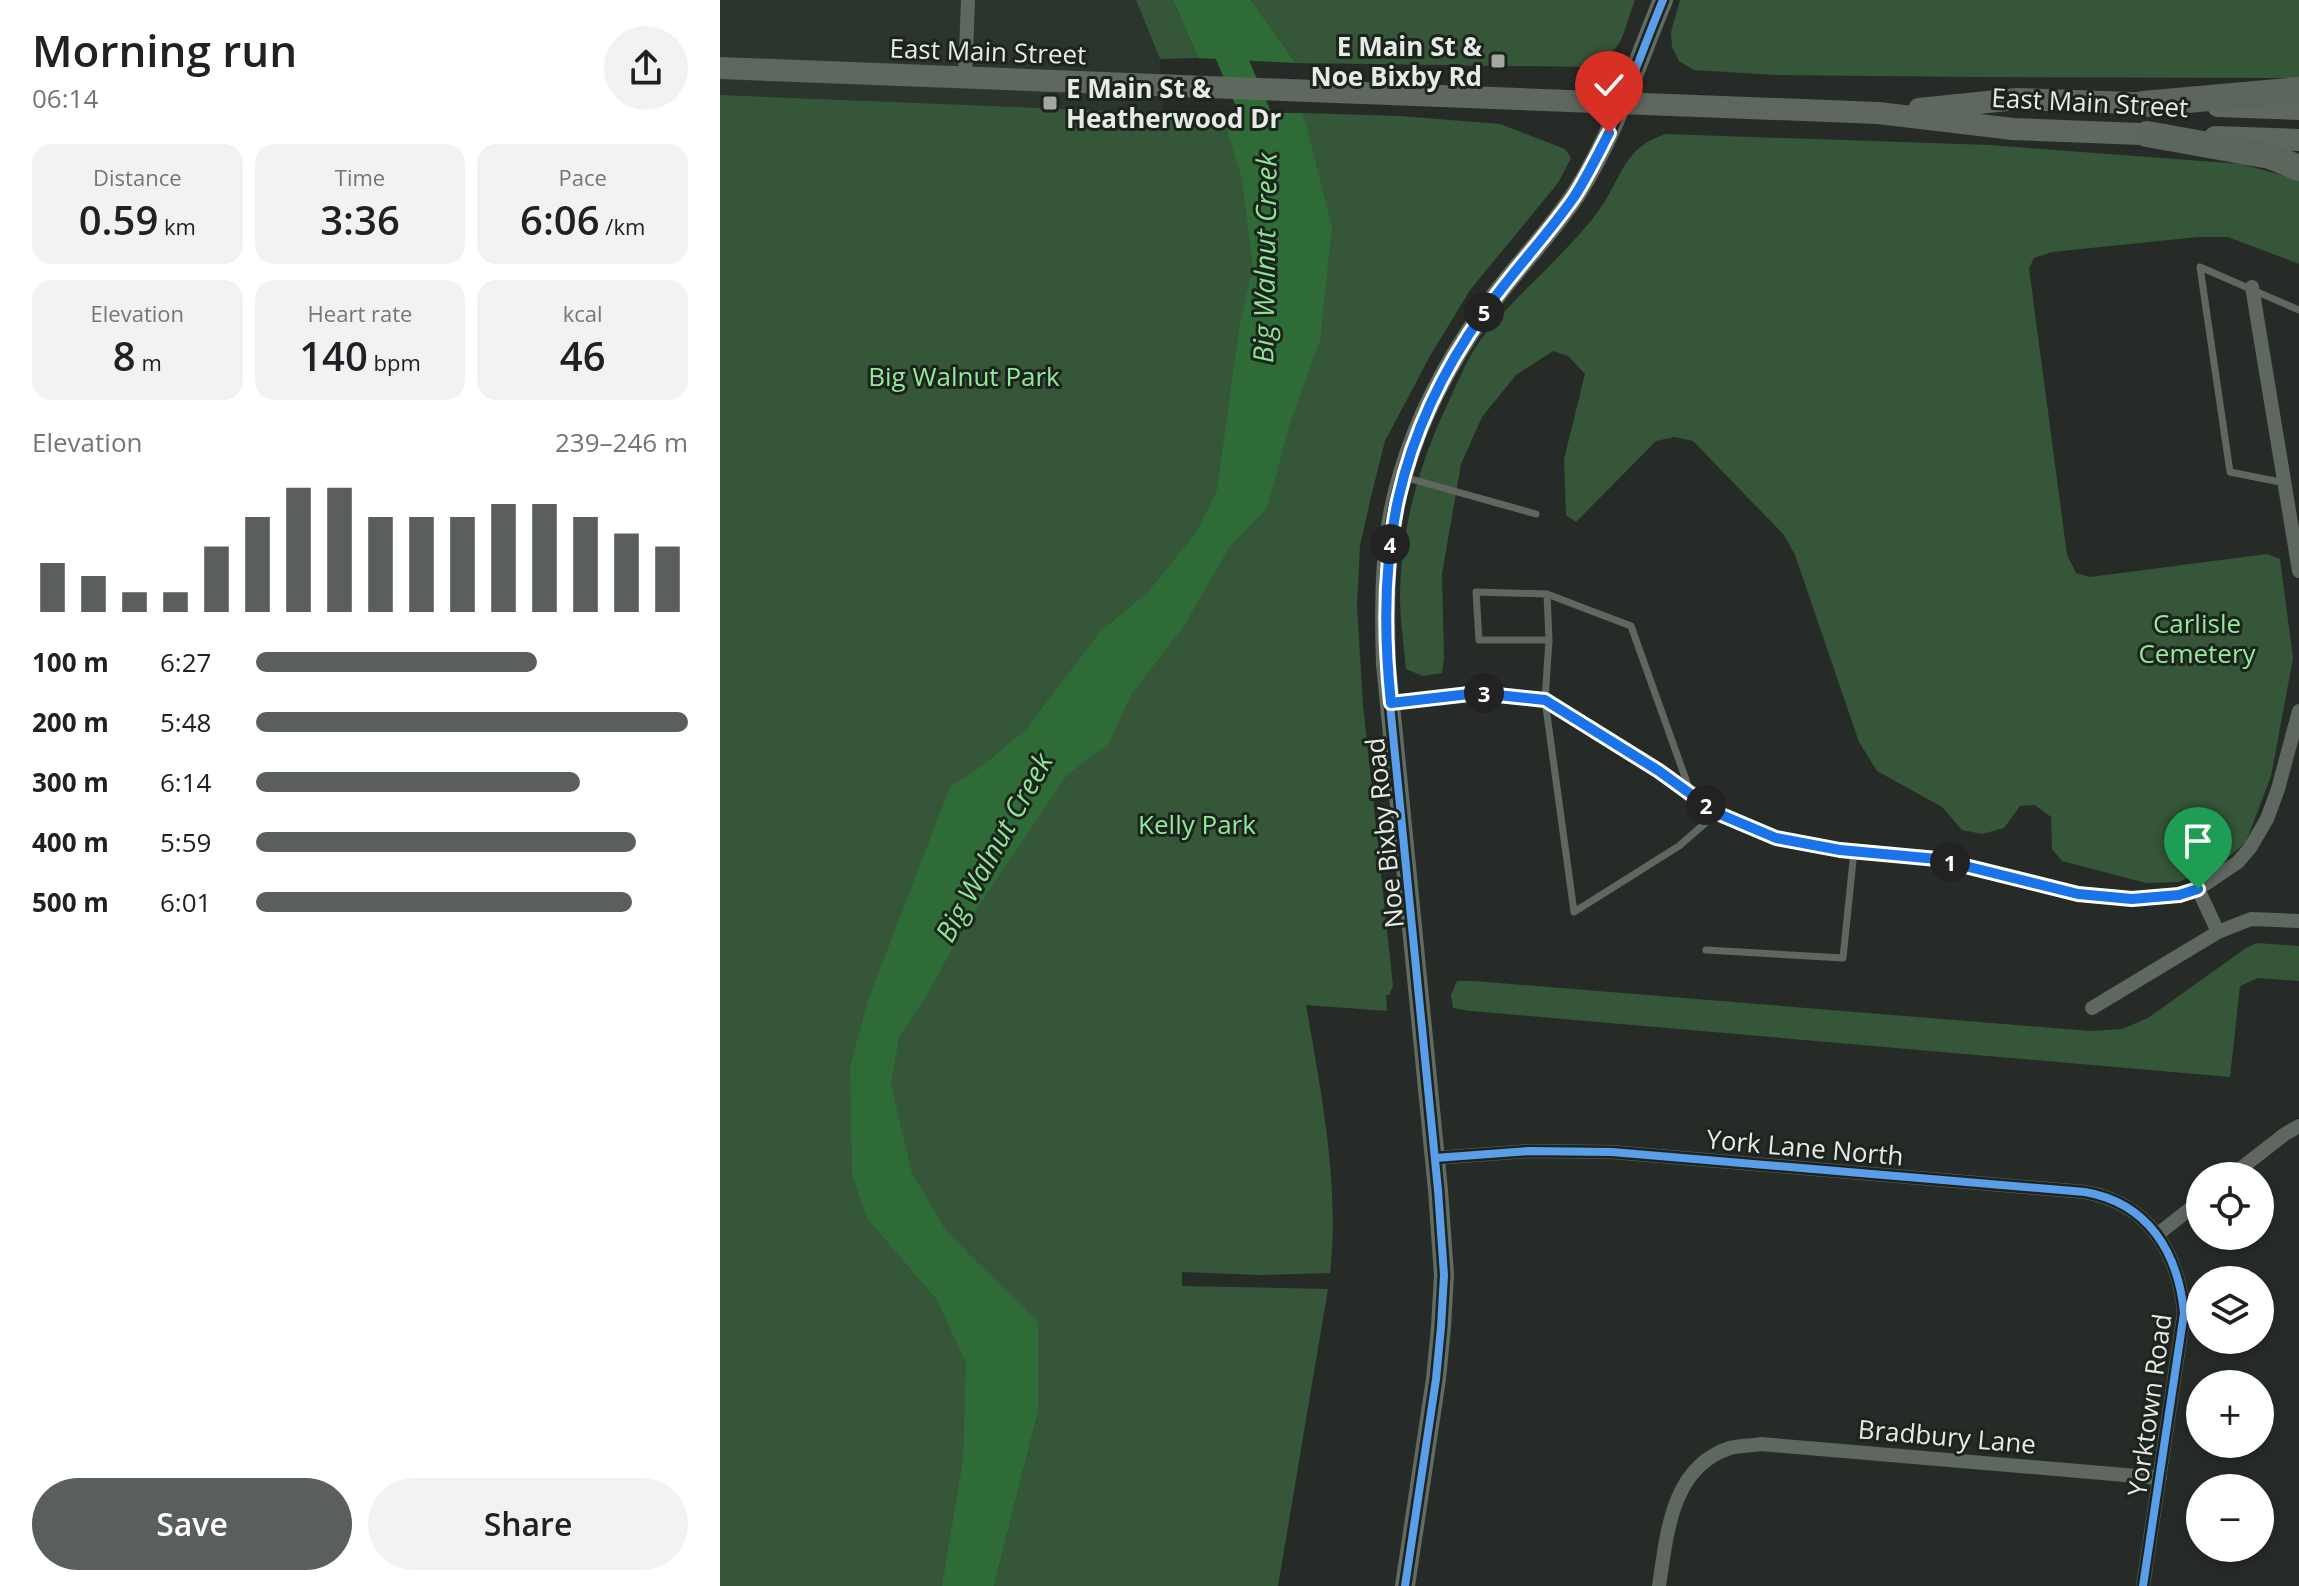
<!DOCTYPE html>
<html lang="en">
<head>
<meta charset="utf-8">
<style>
  body { margin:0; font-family:"Open Sans",sans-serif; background:#f2f2f2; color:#202124; height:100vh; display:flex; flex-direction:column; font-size:30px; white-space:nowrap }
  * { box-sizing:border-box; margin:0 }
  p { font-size:26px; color:#757577 }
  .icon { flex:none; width:44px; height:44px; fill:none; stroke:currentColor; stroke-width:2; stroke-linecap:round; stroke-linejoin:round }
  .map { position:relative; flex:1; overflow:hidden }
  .panel { display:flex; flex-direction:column; background:#fff; width:720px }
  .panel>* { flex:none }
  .tools { position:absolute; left:1466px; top:1162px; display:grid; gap:16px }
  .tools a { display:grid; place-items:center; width:88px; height:88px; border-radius:50%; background:#fff; box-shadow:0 4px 12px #0003; font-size:40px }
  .pin { position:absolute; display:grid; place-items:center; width:68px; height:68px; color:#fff; margin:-82px -34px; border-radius:50% 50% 50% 0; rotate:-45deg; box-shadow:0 0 8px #0007 }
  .pin .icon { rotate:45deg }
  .km { position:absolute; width:40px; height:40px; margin:-20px; border-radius:50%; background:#222; color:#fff; font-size:22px; line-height:40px; text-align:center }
  .round { display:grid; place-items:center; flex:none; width:84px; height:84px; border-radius:42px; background:#f2f2f2 }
  .head { display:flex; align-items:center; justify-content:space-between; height:136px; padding:0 32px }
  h1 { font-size:44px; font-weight:600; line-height:60px }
  .metrics { display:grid; grid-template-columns:repeat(3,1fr); gap:12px; height:136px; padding:8px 32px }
  .metrics div { display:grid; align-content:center; border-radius:20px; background:#f2f2f2; text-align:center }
  .metrics b { font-size:40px; font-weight:600 }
  .metrics small { font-size:22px; font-weight:400 }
  .metrics p { font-size:22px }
  .chart { height:224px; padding:16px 32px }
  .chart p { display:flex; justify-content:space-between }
  .chart svg { width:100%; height:144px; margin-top:8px; stroke:#5b5e5e; stroke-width:6 }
  .button { display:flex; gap:16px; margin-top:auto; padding:16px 32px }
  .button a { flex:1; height:92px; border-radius:48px; background:#5b5e5e; color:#fff; font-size:32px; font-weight:600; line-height:92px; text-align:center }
  .button a+a { background:#f2f2f2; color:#202124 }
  ul { padding:0 32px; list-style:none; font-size:26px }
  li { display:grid; grid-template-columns:128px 96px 1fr; align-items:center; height:60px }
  li i { height:20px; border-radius:10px; background:#5b5e5e }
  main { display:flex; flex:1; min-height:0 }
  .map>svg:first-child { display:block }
  .built { fill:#2b352b }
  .green { fill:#355638 }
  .water { fill:#2e6b37 }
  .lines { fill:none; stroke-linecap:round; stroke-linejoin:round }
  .river { stroke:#2e6b37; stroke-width:30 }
  .lane { stroke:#5f6860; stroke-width:7 }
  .street { stroke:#5f6860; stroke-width:14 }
  .secondary { stroke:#616b62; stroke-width:20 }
  .primary { stroke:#5e685f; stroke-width:22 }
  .highway { stroke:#5c665d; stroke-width:26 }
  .cycleway-casing { stroke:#1d231d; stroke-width:13 }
  .cycleway { stroke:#5a9eea; stroke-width:8 }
  .route-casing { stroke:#fff; stroke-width:16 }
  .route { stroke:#1a73e8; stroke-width:10 }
  .poi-dot { fill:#a4a8a4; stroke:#1d231d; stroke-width:3 }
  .labels { text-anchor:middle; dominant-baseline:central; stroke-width:6; stroke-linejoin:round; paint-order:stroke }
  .poi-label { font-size:26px; font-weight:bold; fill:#e7ebe7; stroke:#1d231d; text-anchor:end }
  .street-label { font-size:26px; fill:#e7ebe7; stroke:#1d231d }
  .park-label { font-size:26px; fill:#91eb9a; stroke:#1d231d }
  .water-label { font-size:28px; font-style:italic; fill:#8ce594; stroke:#1d231d }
</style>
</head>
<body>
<main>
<section class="panel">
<div class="head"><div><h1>Morning run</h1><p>06:14</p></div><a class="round"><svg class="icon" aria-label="share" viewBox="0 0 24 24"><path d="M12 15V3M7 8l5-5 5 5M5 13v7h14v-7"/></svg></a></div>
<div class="metrics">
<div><p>Distance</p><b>0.59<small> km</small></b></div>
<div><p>Time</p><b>3:36</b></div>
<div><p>Pace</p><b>6:06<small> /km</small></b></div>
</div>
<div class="metrics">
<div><p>Elevation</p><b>8<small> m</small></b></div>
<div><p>Heart rate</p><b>140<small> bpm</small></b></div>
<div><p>kcal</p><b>46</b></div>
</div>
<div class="chart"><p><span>Elevation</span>239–246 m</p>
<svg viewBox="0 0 160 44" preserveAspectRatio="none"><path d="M5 44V29M15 44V33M25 44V38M35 44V38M45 44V24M55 44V15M65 44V6M75 44V6M85 44V15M95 44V15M105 44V15M115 44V11M125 44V11M135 44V15M145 44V20M155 44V24"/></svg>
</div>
<ul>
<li><b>100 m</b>6:27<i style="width:65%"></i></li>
<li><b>200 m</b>5:48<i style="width:100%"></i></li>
<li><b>300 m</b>6:14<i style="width:75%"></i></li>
<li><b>400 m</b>5:59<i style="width:88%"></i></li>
<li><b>500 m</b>6:01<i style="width:87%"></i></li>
</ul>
<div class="button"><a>Save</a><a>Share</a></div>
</section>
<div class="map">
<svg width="1579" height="1586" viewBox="0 0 1579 1586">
  <rect width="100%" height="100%" fill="#272b28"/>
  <path class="built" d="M0,0H416L440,59L443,113L0,95Z"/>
  <path class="green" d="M416,0H453L478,58L440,59Z
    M531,0H915C902,33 905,52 869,67L576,63Z
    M960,0H1579V78L1258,77L1056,75L974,70L959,61L952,47L951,32Z
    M0,95L443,113H501L511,142L590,145L583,113L680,116L780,124L845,149L851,158L838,183L750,290L710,356L665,441L651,497L640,545L637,607L643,705L673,986L669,995H666L667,1011L586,1005C601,1091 620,1186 610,1273L540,1275L462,1272V1286L608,1289L558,1586H274L318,1413V1323L246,1251L268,1334L238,1586H0Z
    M946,134L1269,145L1522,164L1579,180V264L1508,237H1478L1332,252L1314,258L1309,268L1347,555L1356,573L1370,577L1547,554L1560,559L1573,658L1551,776L1526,842L1501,864L1459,882L1426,883L1342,861L1332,849L1331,817L1315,805L1300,806L1284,828L1262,834L1242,830L1222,807L1157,771L1139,742L1075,555L1064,535L973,441L954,437L936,441L856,522L846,515L844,459L865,374L848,356L833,351L796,375L762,417L741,464L722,574L724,659L722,673L703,676L686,669C684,645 680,620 680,596C681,528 699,464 728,403C739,379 749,354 765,334C800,291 844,256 877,213C902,180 902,147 946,134Z
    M1537,943L1579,946V981L1538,978L1520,986L1510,1077L751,1011L733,1008L731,995L737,981H754L1370,1031L1402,1029L1428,1018L1526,948Z"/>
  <path class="water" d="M453,0H531L576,63L478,58Z
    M501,113H583L612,227L600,340L570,423L547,508L510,546L464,626L411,695L388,744L347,775L243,929L208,993L179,1037L171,1085L192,1173L226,1231L318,1322V1413L274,1586H222L243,1460L246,1363L217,1300L147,1218L132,1175L130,1067L148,1000L230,787L265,764L306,729L381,631L427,593L476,533L497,490L520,323L533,267L522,178Z"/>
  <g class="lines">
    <path class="river" d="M487,0L548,143V150"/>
    <path class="lane" d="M684,477L816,514
      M1565,483L1510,472L1480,267L1579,310
      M827,594L829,640
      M970,791L911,626L827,594L756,592L759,640H829L825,700L854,912L959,846L997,813
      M986,950L1123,958L1134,851"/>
    <path class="street" d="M245,78L248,0
      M1532,287L1579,571
      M671,703L758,693L825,700L939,771L997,813L1056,838L1120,850L1217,859L1358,894L1412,899L1459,895L1478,889L1518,862L1530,848L1547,819L1558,789L1579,711
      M1478,889L1498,932L1531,919L1579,921
      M1372,1008L1498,932
      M715,1158L809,1151L892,1152L1365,1192C1428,1203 1458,1252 1464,1313L1423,1586
      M1511,1176L1565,1134L1579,1126
      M1438,1234L1480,1201
      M939,1586C947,1534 951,1467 1010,1448C1020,1445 1032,1446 1041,1444L1440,1478"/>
    <path class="secondary" d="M685,1586L716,1379L721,1327L724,1275L718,1190L666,664C664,602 664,536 682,477C699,417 730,359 766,309C794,269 829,235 856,194C894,135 916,65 943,0"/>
    <path class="primary" d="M0,68L1158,113L1293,129L1445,135
      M1498,106L1579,109
      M1199,109L1297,99L1440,104
      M1495,137L1579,140"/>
    <path class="highway" d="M1423,104L1579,90
      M1427,134L1550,156L1579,168"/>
    <g class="cycleway-casing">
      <path id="cycleway" d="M715,1158L809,1151L892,1152L1365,1192C1428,1203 1458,1252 1464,1313L1423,1586
        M685,1586L716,1379L721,1327L724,1275L718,1190L666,664C664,602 664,536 682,477C699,417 730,359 766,309C794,269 829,235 856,194C894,135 916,65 943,0"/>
    </g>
    <use href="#cycleway" class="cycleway"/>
  </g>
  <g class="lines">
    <g class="route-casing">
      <path id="route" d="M889,133C878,154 867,177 854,197C826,237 792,272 764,312C676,436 655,553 671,703L758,693L825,700L939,771L997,813L1056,838L1120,850L1217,859L1358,894L1412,899L1459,895L1478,889"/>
    </g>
    <use href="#route" class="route"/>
  </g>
  <g class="poi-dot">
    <rect x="770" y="53" width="16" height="16" rx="4"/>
    <rect x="322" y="95" width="16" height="16" rx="4"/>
  </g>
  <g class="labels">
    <g class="poi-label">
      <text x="762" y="46">E Main St &amp;<tspan x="762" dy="30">Noe Bixby Rd</tspan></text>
      <text x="346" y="88" text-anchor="start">E Main St &amp;<tspan x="346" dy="30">Heatherwood Dr</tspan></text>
    </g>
    <g class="street-label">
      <text transform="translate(268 51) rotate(2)">East Main Street</text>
      <text transform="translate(1370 102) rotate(3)">East Main Street</text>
      <text transform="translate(664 833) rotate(-96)">Noe Bixby Road</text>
      <text transform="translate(1085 1147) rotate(5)">York Lane North</text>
      <text transform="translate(1429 1405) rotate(-82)">Yorktown Road</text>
      <text transform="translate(1227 1436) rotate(5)">Bradbury Lane</text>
    </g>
    <g class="park-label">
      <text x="244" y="376">Big Walnut Park</text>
      <text x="1477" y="623">Carlisle<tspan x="1477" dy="30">Cemetery</tspan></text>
      <text x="477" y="824">Kelly Park</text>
    </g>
    <g class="water-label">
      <text transform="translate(544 258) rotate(-89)">Big Walnut Creek</text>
      <text transform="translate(273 847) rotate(-61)">Big Walnut Creek</text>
    </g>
  </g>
</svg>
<div class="tools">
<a><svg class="icon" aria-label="locate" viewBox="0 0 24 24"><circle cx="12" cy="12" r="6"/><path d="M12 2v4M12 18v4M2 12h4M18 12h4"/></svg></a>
<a><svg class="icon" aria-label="layers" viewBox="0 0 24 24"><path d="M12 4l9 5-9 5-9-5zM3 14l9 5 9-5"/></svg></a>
<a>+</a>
<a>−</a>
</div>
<div class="pin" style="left:1478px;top:889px;background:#1e9e55"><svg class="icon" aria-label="arrive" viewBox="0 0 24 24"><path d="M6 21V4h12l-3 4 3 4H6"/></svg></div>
<div class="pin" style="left:889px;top:133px;background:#d93025"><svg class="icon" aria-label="check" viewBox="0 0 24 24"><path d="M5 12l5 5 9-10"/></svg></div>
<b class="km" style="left:1230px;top:862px">1</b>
<b class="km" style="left:986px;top:805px">2</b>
<b class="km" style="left:764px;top:693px">3</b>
<b class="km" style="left:670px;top:544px">4</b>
<b class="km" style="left:764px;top:312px">5</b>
</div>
</main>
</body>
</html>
